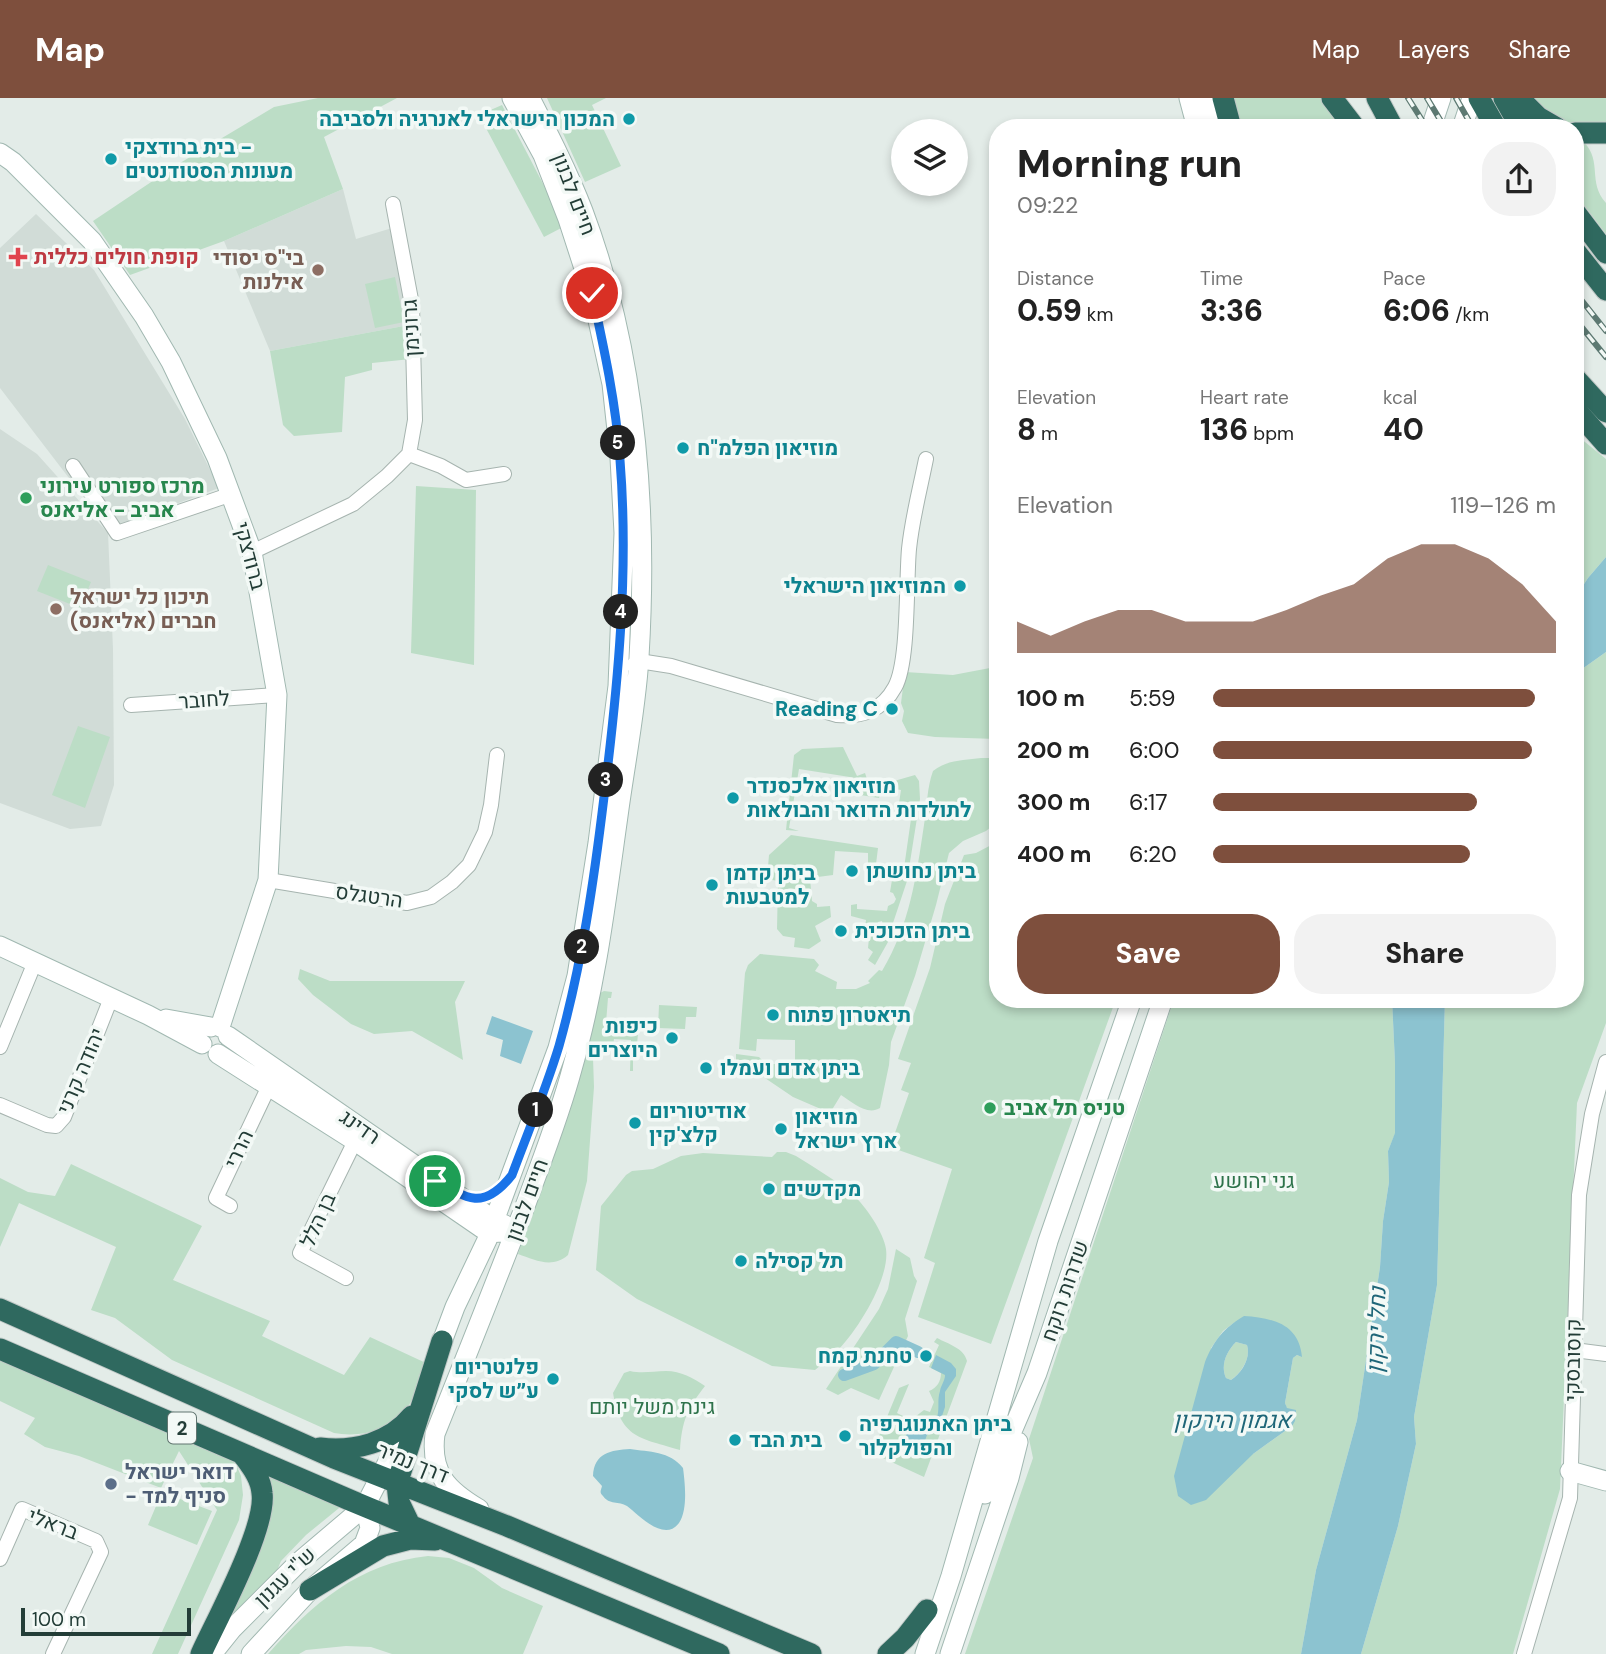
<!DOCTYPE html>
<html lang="en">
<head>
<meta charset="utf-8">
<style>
  body { margin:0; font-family:"DM Sans",Heebo,sans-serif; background:#f2f2f2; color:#222; height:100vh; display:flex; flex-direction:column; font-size:26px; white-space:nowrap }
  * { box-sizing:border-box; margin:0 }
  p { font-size:23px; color:#767676 }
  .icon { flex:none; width:38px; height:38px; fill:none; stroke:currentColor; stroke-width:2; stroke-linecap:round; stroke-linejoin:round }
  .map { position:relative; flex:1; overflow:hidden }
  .details { position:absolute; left:989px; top:21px; width:595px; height:889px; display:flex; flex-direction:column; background:#fff; border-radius:28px; box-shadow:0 4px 10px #0003 }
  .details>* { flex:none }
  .controls { position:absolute; left:891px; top:21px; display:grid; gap:14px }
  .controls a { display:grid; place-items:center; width:77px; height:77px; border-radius:50%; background:#fff; box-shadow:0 4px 10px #0003; font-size:35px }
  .scale { position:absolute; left:21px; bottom:18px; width:170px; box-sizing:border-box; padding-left:7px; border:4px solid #233d37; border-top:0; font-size:19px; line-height:24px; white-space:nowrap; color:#233d37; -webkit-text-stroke:5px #f3f9f6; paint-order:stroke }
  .pin { position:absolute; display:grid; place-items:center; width:60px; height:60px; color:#fff; margin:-30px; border:4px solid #fff; border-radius:50%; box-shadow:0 2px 7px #0007 }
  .km { position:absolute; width:35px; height:35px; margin:-18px; border-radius:50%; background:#222; color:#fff; font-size:19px; line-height:35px; text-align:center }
  .round { display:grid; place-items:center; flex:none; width:74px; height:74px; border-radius:28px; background:#f2f2f2 }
  .overview { display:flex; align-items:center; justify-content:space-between; height:119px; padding:0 28px }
  h1 { font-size:38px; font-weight:800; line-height:52px }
  .figures { display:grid; grid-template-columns:repeat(3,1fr); gap:10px; height:119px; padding:7px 28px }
  .figures div { display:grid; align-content:center }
  .figures b { font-size:30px; font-weight:800 }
  .figures small { font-size:19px; font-weight:400 }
  .figures p { font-size:19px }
  .chart { height:196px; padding:14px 28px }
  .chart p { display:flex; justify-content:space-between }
  .chart svg { width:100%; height:126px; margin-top:7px; fill:#7e4f3d; opacity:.7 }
  .primary-button { display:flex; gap:14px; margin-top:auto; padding:14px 28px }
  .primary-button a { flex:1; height:80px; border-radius:28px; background:#7e4f3d; color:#fff; font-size:28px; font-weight:800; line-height:80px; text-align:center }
  .primary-button a+a { background:#f2f2f2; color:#222 }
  ul { padding:0 28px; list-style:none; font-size:23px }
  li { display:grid; grid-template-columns:112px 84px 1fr; align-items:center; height:52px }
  li i { height:18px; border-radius:9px; background:#7e4f3d }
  header { display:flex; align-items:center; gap:42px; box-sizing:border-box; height:98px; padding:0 35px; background:#7e4f3d; color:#fff }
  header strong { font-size:33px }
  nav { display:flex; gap:38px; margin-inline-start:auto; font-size:24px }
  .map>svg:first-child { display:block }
  .built { fill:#d1dcd7 }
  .green { fill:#bcddc6; fill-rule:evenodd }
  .water { fill:#8cc3d0; fill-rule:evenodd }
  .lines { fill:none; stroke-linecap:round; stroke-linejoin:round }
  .canal { stroke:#8cc3d0; stroke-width:12 }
  .street-casing { stroke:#a6b4af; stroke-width:16 }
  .secondary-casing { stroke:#a1b8b1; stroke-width:21 }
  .highway-casing { stroke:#c1c9c7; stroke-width:23 }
  .street { stroke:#fff; stroke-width:14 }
  .secondary { stroke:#fff; stroke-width:19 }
  .highway { stroke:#2f695f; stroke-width:21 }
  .rail-casing { stroke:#5d7972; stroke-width:6 }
  .rail { stroke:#f3f9f6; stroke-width:3.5; stroke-dasharray:10; stroke-linecap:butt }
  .route-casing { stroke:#fff; stroke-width:14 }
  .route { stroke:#1a73e8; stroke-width:9 }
  .culture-dot { fill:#0f9aa8; stroke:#f3f9f6; stroke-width:2.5 }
  .health-dot { fill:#e0444e; stroke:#f3f9f6; stroke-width:2.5 }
  .education-dot { fill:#8d6e63; stroke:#f3f9f6; stroke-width:2.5 }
  .leisure-dot { fill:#2e9e5b; stroke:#f3f9f6; stroke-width:2.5 }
  .service-dot { fill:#5c6f8a; stroke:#f3f9f6; stroke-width:2.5 }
  .labels { text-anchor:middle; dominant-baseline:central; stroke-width:7; stroke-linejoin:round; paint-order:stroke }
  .shield { fill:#f3f9f6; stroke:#617570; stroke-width:2 }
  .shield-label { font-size:19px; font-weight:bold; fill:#233d37 }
  .culture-label { font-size:21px; font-weight:bold; fill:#0d838f; stroke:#f3f9f6; text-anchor:start }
  .street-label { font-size:21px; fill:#233d37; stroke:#f3f9f6 }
  .health-label { font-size:21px; font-weight:bold; fill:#be3a42; stroke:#f3f9f6; text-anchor:start }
  .education-label { font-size:21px; font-weight:bold; fill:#785e54; stroke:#f3f9f6; text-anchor:end }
  .leisure-label { font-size:21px; font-weight:bold; fill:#27864d; stroke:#f3f9f6; text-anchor:start }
  .park-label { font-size:21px; fill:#2e734b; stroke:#f3f9f6 }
  .service-label { font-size:21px; font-weight:bold; fill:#4e5e75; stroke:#f3f9f6; text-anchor:start }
  .water-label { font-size:23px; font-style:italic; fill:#1e6678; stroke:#f3f9f6 }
</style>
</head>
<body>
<header>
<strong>Map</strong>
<nav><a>Map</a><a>Layers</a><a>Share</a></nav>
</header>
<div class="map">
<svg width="1606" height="1556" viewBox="0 0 1606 1556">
  <rect width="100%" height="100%" fill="#e3ece8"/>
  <path class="built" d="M343,91L356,141L392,130L409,227L270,253L224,143Z
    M36,116L94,172L185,321L219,390L108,431L0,290V150Z
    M0,331L37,356L108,435L113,551L114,687L101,728L70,731L0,705Z"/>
  <path class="green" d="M318,0H397L324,39L343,91L224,143L130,177L93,123L175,68L274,9Z
    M547,0H606L592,7L621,68L585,84Z
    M1229,0H1322L1343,30H1237Z
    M1530,0H1606V27C1563,27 1563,24 1530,0Z
    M502,7L565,128L544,139L479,17Z
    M1575,43L1584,44C1603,65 1587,83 1606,105V136L1575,95Z
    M395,179L404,224L375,230L365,186Z
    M409,227L411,261L372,265V272L345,279L342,334L294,338L283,327L270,253Z
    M1575,336L1606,361V459L1588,480L1575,500Z
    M416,388L476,392L474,567L411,555Z
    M48,467L91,484L80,510L37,493Z
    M1606,554V925L1577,1005L1560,1391L1513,1556H1361L1398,1428L1416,1346L1414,1319L1437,1187L1445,901H1575V576Z
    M997,559V641L935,639L908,635L902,623L904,613L901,605L905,574L953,577L990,570Z
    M78,628L110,639L85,710L52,697Z
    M843,649L857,678L865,675L870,690L915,677L919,683L920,701L907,783L893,825L883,828L882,823L878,824V837L886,839L888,844L875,867L868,862L873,854L868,850L870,830L865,831L866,822L851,818V807L857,806V811L887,813L888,808L894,805L896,801L893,795L890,794L892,782L873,780L871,767L868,766V755L835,753L833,777L810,780L812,803L817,806V809L830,808L831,819L815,828L821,843L809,851L794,849L795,840L783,838L777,831L778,783L767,781L769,757L791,737L878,750L875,774L903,777L911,721L897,718L901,692L882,689L879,700L854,696L856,680L799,671L789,730L799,733L786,732L794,657L802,651Z
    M981,660H997V724L986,733L963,743L949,755L936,807L915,878L891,944L889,967L880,1010C867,1018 852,1004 841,997L830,1015L793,999L762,978L736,971V956L759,959L766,966H795V942L757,941L756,953L739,951L745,875L748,867L760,856L814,861L819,867L815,873L837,884L836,891H856L870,885L868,883L879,872L882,873C910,826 916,780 924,727C927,709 927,689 933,673C946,662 965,662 981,660Z
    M997,744L998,901H1116L991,1246L918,1219L935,1165L924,1160L952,1071L890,1049L909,995L901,992L911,965L898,961L930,870L945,806L964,757L976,755Z
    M300,871L330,883H465L455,904L463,962L412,933L374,936L351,926L313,897L298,881Z
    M604,893L612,894L611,900H608L606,925L610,930H619L625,922L639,923L636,959H633V973H630L631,942L614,941L613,947L596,946L595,960H593L594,989L587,1083L568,1157C552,1171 535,1162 518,1156L574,990L598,896Z
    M1174,901H1392L1395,965V1036L1388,1053L1389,1084L1383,1123L1380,1169L1357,1322L1316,1472L1301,1556H965L1033,1360L1029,1341ZM1235,1224L1302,1259L1297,1257L1293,1260L1285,1305L1292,1328L1253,1356L1211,1250L1223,1233Z
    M659,907L697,909L696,919H686L685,931L658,930Z
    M777,1054H786L796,1058C815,1070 836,1082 853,1097C865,1107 884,1135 886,1151C890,1180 859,1230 839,1251C832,1259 823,1265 815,1272L772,1268L637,1201L596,1172L601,1108L626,1077L632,1073L653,1071L681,1058L703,1055L772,1059Z
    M71,1066L202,1128L173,1182L270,1223L262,1238L344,1277L370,1239L428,1266C422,1279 417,1294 409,1307C394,1332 361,1340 334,1335L172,1262L115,1220L91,1212L116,1149L19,1105L0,1149V1080L28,1094L55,1098Z
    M896,1151L910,1160L914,1178L917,1183L905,1221L908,1238L879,1302L851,1290L838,1297L826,1291L879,1211L888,1191Z
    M937,1240C948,1246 964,1250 967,1263L924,1379L872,1355L899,1290L909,1286L897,1315L911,1322L924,1312L930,1314L934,1304L929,1293C937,1290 941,1283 941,1275L929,1269L939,1247L934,1244Z
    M1236,1244L1247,1247C1251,1260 1242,1274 1231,1282L1226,1280C1220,1267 1227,1253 1236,1244Z
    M0,1258L233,1359L241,1378L243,1397L239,1422L178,1556H152L217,1412L179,1353L161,1390L79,1358L45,1349L24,1336L35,1320L0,1303Z
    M630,1273C643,1276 653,1273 666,1273C681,1273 693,1280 705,1288C687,1311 682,1323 680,1352C641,1340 621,1341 613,1295L624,1275Z
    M257,1366L344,1406L306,1437L281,1463L273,1482L204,1556L246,1469Z
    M162,1394L212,1413L197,1447L148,1427Z
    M428,1458L449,1460L474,1470L502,1490L543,1508L523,1556H392L371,1549L346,1548L306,1552L299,1556H268C312,1506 359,1465 428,1458Z"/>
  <path class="water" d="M1606,459V554L1575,576V500L1588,480Z
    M1392,901H1445L1437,1187L1414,1319L1416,1346L1398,1428L1361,1556H1301L1316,1472L1357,1322L1380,1169L1383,1123L1389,1084L1388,1053L1395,1035V965Z
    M492,918L533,933L521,966L500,958L503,942L486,936Z
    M1244,1218C1273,1220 1299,1226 1302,1259L1297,1257L1293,1260L1285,1305L1287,1310L1296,1312L1295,1323L1292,1328L1253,1356L1206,1402L1191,1407L1178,1398L1174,1378L1205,1264C1214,1242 1224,1230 1244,1218ZM1236,1244L1247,1247C1251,1260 1242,1275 1231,1282L1226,1280C1220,1267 1227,1253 1236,1244Z
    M936,1257L951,1265L956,1271V1278L945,1294V1309L940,1324L927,1337L922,1351L917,1352L905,1344C906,1325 919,1330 933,1326C942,1315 936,1305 940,1293C941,1287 945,1283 945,1277L931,1270Z
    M630,1351C649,1354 670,1353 683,1370C685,1385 688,1412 679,1425C664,1445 639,1417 627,1408C619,1403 609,1407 603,1398C599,1394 601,1393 602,1388L593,1378C594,1355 611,1352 630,1351Z"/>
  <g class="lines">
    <path class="canal" d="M844,1277L874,1266L896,1244L918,1254"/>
    <g class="street-casing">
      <path id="street" d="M409,356L441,368L466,382L504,376
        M73,368L117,435L232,396
        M252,454L353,406L387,378L409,356L415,322L412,207L393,106
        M633,567L639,563L671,568L837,617C862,619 882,613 895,589C909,564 906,483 909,451C912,421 920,391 926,361
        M131,607L277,597
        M268,782L407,805L431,799L452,784L469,767L485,734L491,707L497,657
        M0,949L35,864
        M0,1007L47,1027L56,1028L64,1019L111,900
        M230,1108L216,1100L269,988
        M346,1180L300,1155L355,1043
        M1574,1252L1606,1256
        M0,1461L22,1411L96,1443L101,1454L53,1556
        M1524,1556L1570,1400L1579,1097L1592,1016L1606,964"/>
    </g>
    <g class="secondary-casing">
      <path id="secondary" d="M1189,0L1197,30
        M1206,0L1213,30
        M1431,30L1441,0
        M1462,30L1472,0
        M0,55L13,64L92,143L144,218L171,264L217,360L252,454L277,597L268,782L220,929
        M0,848L148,917L202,946
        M166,921L211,929
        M228,938L494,1122L505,1127
        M218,956L355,1043L489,1135L501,1134
        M437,1257L455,1209L487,1142L558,950L577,878L598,745L618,588L624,435L620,360L612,286L592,195L568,121L543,57L512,0
        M1570,1373L1606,1383
        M985,1396L1037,1275L1163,901
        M479,1411C447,1392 430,1375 435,1336C466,1259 497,1181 527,1103C543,1059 560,1016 572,971C596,888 606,803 618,718C625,665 636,612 639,559C648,410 636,254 583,113C568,74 549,37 530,0
        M212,1556L232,1531L299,1464L365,1408L409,1323
        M251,1556L310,1492L364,1446L370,1430L365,1408
        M925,1556L951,1478L1048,1143L1132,901
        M950,1556L1009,1380L1018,1344"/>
    </g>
    <g class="highway-casing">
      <path id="highway" d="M1223,0L1231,30
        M1332,0L1355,30
        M1377,0L1393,30
        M1479,0L1496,30
        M1504,0L1521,30
        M1519,0L1538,19L1557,30
        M1575,35H1606
        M1575,114L1606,155
        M1575,153L1606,192
        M1575,280L1606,314
        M1575,311L1606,346
        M0,1211L334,1360L507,1428L811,1556
        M0,1251L352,1403L719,1556
        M320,1350C354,1354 390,1345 412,1318
        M410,1427L399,1404L397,1386L442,1243
        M310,1492L383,1448L410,1441L435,1442
        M201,1556C217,1521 267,1429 262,1395C261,1380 251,1368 243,1357
        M888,1556L905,1540L927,1512"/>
    </g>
    <use href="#street" class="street"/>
    <use href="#secondary" class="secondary"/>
    <use href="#highway" class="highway"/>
    <g class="rail-casing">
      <path id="rail" d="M1408,0L1427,30
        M1427,0L1445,30
        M1456,0L1473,30
        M1575,194L1606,233
        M1575,221L1606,259"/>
    </g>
    <use href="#rail" class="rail"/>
  </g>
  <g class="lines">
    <g class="route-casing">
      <path id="route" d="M435,1083L433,1079C466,1101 483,1114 512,1077C528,1034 546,991 559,948C582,866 594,782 604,699C618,587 629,474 620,362C616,305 604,250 592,195"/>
    </g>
    <use href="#route" class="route"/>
  </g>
  <g class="culture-dot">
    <circle cx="629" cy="21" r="7"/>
    <circle cx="111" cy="61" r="7"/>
    <circle cx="683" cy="350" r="7"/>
    <circle cx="960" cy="488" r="7"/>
    <circle cx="892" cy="611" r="7"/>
    <circle cx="733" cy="700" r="7"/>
    <circle cx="852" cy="773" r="7"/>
    <circle cx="712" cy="787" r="7"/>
    <circle cx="841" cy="833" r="7"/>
    <circle cx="773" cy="917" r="7"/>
    <circle cx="672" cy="940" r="7"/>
    <circle cx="706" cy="970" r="7"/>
    <circle cx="635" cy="1025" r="7"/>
    <circle cx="781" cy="1031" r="7"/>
    <circle cx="769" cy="1091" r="7"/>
    <circle cx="741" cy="1163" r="7"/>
    <circle cx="926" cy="1258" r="7"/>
    <circle cx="553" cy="1281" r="7"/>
    <circle cx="845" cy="1338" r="7"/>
    <circle cx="735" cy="1342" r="7"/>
  </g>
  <path class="health-dot" d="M14.5 148.5h7v7h7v7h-7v7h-7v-7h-7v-7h7z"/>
  <g class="education-dot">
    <circle cx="318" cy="172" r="7"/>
    <circle cx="56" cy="511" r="7"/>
  </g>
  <g class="leisure-dot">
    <circle cx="26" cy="400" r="7"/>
    <circle cx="990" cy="1010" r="7"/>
  </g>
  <circle class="service-dot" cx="111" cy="1386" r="7"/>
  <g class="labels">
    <rect class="shield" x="168" y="1314.5" width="28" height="31" rx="5"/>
    <g class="shield-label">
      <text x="182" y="1330">2</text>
    </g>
    <g class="culture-label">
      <text x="615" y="21" text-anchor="end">המכון הישראלי לאנרגיה ולסביבה</text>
      <text x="125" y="49">בית ברודצקי -<tspan x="125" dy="24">מעונות הסטודנטים</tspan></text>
      <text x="697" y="350">מוזיאון הפלמ"ח</text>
      <text x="946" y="488" text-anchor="end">המוזיאון הישראלי</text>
      <text x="878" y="611" text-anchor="end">Reading C</text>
      <text x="747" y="688">מוזיאון אלכסנדר<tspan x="747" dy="24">לתולדות הדואר והבולאות</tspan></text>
      <text x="866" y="773">ביתן נחושתן</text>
      <text x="726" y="775">ביתן קדמן<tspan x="726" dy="24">למטבעות</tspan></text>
      <text x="855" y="833">ביתן הזכוכית</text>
      <text x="787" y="917">תיאטרון פתוח</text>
      <text x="658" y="928" text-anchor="end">כיפות<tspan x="658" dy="24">היוצרים</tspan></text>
      <text x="720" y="970">ביתן אדם ועמלו</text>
      <text x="649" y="1013">אודיטוריום<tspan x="649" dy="24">קלצ'קין</tspan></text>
      <text x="795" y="1019">מוזיאון<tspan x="795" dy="24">ארץ ישראל</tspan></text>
      <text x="783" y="1091">מקדשים</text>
      <text x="755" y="1163">תל קסילה</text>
      <text x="912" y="1258" text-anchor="end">טחנת קמח</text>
      <text x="539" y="1269" text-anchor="end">פלנטריום<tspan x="539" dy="24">ע״ש לסקי</tspan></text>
      <text x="859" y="1326">ביתן האתנוגרפיה<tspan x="859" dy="24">והפולקלור</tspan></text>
      <text x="749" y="1342">בית הבד</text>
    </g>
    <g class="street-label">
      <text transform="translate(574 96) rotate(69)">חיים לבנון</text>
      <text transform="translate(411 230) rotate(-93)">גרונימן</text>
      <text transform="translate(250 458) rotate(75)">ברודצקי</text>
      <text transform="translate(204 602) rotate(-4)">לחובר</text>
      <text transform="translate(369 798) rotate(8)">הרטגלס</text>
      <text transform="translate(81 973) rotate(-67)">יהודה קרני</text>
      <text transform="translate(360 1029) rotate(35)">רדינג</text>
      <text transform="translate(239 1051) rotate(-65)">הררי</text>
      <text transform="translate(527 1102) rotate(-70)">חיים לבנון</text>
      <text transform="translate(318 1122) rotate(-66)">בן הלל</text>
      <text transform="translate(1065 1193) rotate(-71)">שדרות רוקח</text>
      <text transform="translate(1573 1262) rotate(-89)">קוסובסקי</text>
      <text transform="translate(413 1365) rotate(22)">דרך נמיר</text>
      <text transform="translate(53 1426) rotate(21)">בראלי</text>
      <text transform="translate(285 1479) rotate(-44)">ש''י עגנון</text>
    </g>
    <g class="health-label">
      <text x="34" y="159">קופת חולים כללית</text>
    </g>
    <g class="education-label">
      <text x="304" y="160">בי"ס יסודי<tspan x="304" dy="24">אילנות</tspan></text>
      <text x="70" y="499" text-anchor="start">תיכון כל ישראל<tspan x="70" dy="24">חברים (אליאנס)</tspan></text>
    </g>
    <g class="leisure-label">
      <text x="40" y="388">מרכז ספורט עירוני<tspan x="40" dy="24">אביב - אליאנס</tspan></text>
      <text x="1004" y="1010">טניס תל אביב</text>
    </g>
    <g class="park-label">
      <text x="1254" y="1083">גני יהושע</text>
      <text x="652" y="1309">גינת משל יותם</text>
    </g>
    <g class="service-label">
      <text x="125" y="1374">דואר ישראל<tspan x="125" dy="24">- סניף למד</tspan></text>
    </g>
    <g class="water-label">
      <text transform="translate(1376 1232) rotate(-88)">נחל ירקון</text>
      <text x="1232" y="1322">אגמון הירקון</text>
    </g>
  </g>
</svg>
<div class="controls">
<a><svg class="icon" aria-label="layers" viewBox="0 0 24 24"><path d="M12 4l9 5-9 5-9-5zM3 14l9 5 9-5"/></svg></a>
</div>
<div class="scale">100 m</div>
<div class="pin" style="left:435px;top:1083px;background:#1e9e55"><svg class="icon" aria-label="arrive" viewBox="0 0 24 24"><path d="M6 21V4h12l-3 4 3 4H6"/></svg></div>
<div class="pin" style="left:592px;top:195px;background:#d93025"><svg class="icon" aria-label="check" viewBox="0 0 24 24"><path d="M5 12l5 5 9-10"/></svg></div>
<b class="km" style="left:536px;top:1012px">1</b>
<b class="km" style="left:582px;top:849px">2</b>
<b class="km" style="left:606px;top:682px">3</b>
<b class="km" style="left:621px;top:514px">4</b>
<b class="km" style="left:618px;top:345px">5</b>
<section class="details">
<div class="overview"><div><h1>Morning run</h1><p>09:22</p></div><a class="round"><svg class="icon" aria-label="share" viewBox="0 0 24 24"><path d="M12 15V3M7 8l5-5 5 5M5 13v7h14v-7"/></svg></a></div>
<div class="figures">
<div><p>Distance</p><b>0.59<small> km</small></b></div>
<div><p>Time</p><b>3:36</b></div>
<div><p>Pace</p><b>6:06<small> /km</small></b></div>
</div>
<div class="figures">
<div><p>Elevation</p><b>8<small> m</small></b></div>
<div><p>Heart rate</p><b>136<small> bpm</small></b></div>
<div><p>kcal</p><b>40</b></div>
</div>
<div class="chart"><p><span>Elevation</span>119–126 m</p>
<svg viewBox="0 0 160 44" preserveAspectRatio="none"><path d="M0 44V33L10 38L20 33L30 29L40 29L50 33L60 33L70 33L80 29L90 24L100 20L110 11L120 6L130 6L140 11L150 20L160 33V44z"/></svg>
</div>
<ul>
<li><b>100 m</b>5:59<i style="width:94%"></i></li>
<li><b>200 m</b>6:00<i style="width:93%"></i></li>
<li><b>300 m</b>6:17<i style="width:77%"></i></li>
<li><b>400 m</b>6:20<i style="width:75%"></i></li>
</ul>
<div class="primary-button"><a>Save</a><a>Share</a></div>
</section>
</div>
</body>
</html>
